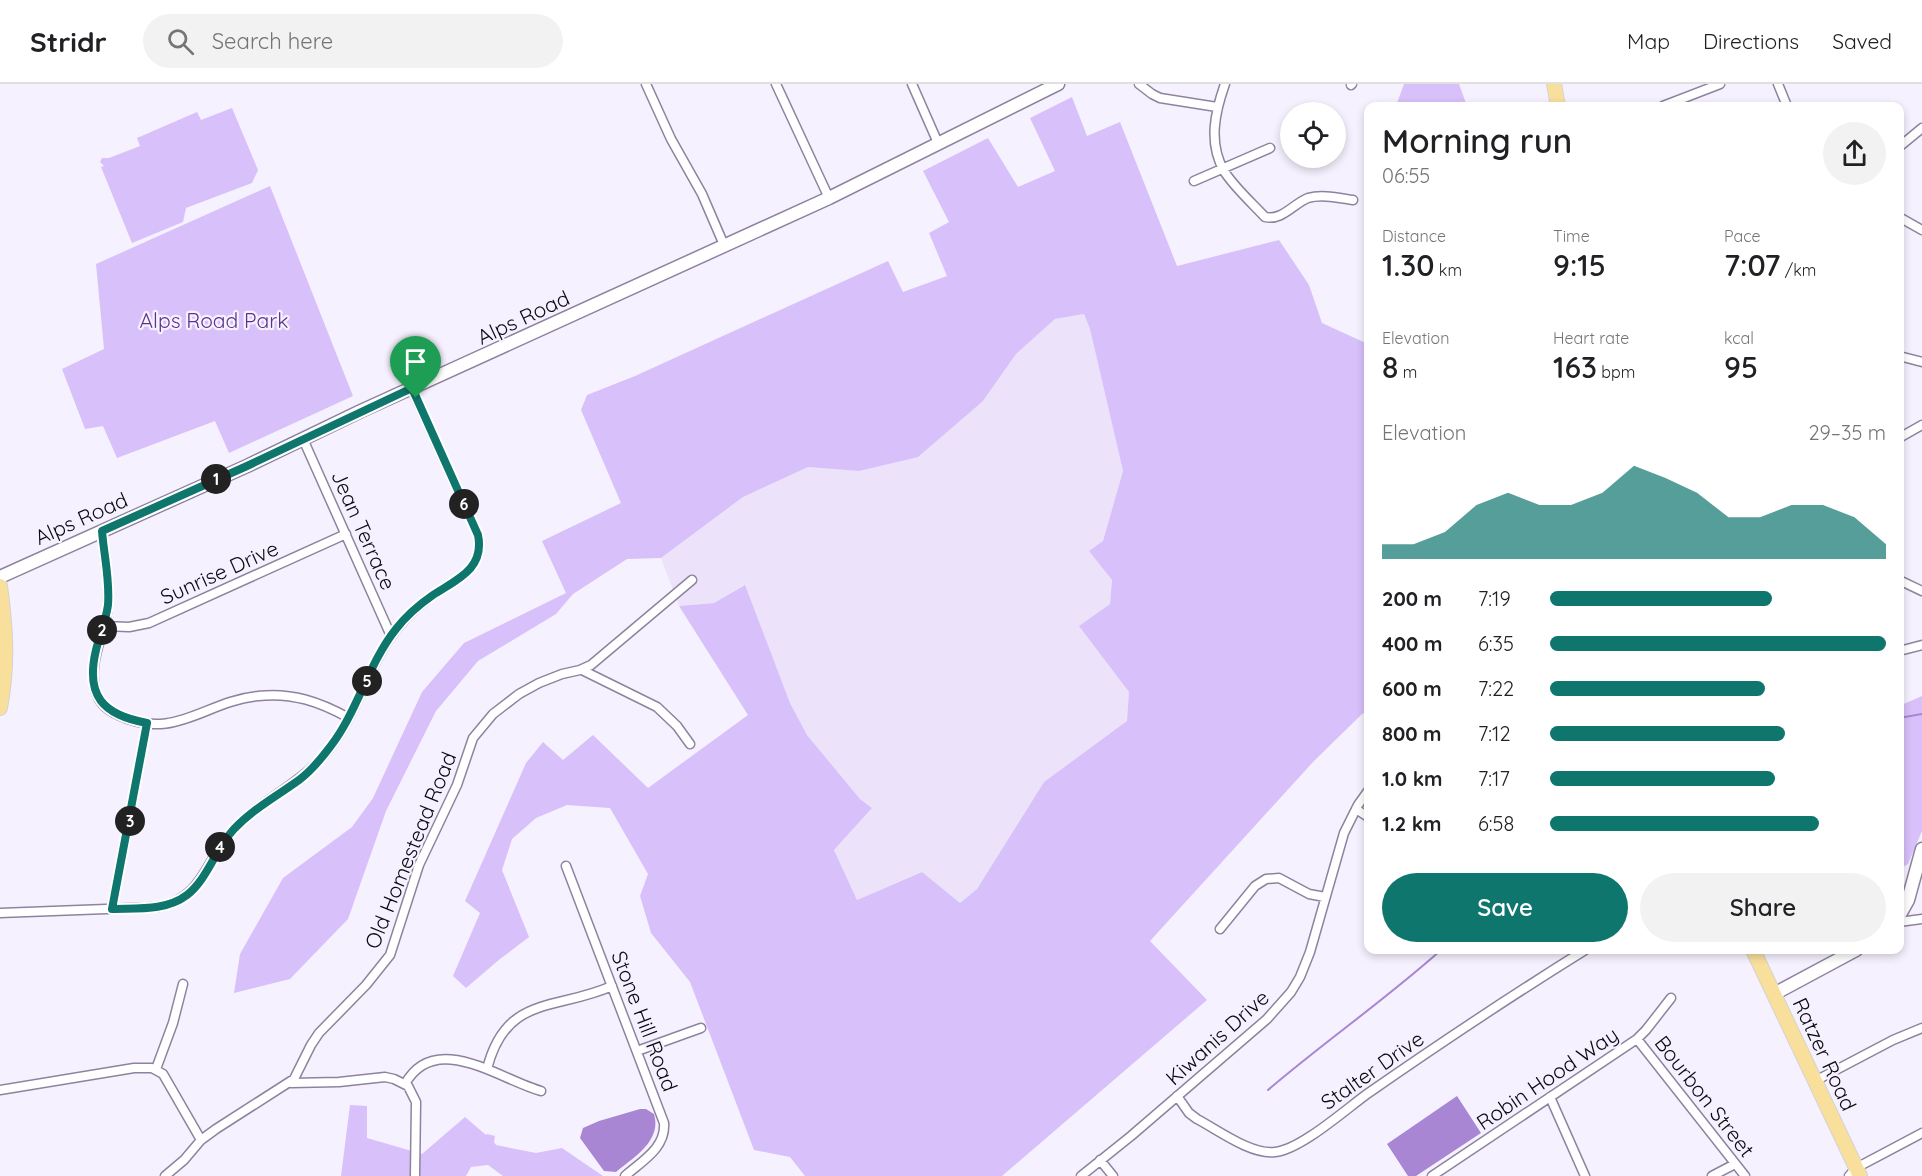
<!DOCTYPE html>
<html lang="en">
<head>
<meta charset="utf-8">
<style>
  body { margin:0; font-family:Quicksand,sans-serif; background:#f2f2f2; color:#202124; height:100vh; display:flex; flex-direction:column; font-size:22px; white-space:nowrap }
  * { box-sizing:border-box; margin:0 }
  p { font-size:20px; color:#757577 }
  .icon { flex:none; width:33px; height:33px; fill:none; stroke:currentColor; stroke-width:2; stroke-linecap:round; stroke-linejoin:round }
  .map { position:relative; flex:1; overflow:hidden }
  .sheet { position:absolute; left:1364px; top:18px; width:540px; height:852px; display:flex; flex-direction:column; background:#fff; border-radius:12px; box-shadow:0 3px 9px #0003 }
  .sheet>* { flex:none }
  .buttons { position:absolute; left:1280px; top:18px; display:grid; gap:12px }
  .buttons a { display:grid; place-items:center; width:66px; height:66px; border-radius:50%; background:#fff; box-shadow:0 3px 9px #0003; font-size:30px }
  .pin { position:absolute; display:grid; place-items:center; width:51px; height:51px; color:#fff; margin:-62px -26px; border-radius:50% 50% 50% 0; rotate:-45deg; box-shadow:0 0 6px #0007 }
  .pin .icon { rotate:45deg }
  .km { position:absolute; width:30px; height:30px; margin:-15px; border-radius:50%; background:#222; color:#fff; font-size:16px; line-height:30px; text-align:center }
  .round { display:grid; place-items:center; flex:none; width:63px; height:63px; border-radius:32px; background:#f2f2f2 }
  .overview { display:flex; align-items:center; justify-content:space-between; height:102px; padding:0 18px }
  h1 { font-size:33px; font-weight:600; line-height:45px }
  .figures { display:grid; grid-template-columns:repeat(3,1fr); gap:9px; height:102px; padding:6px 18px }
  .figures div { display:grid; align-content:center }
  .figures b { font-size:30px; font-weight:600 }
  .figures small { font-size:16px; font-weight:400 }
  .figures p { font-size:16px }
  .chart { height:168px; padding:12px 18px }
  .chart p { display:flex; justify-content:space-between }
  .chart svg { width:100%; height:108px; margin-top:6px; fill:#0f766e; opacity:.7 }
  .cta { display:flex; gap:12px; margin-top:auto; padding:12px 18px }
  .cta a { flex:1; height:69px; border-radius:36px; background:#0f766e; color:#fff; font-size:24px; font-weight:600; line-height:69px; text-align:center }
  .cta a+a { background:#f2f2f2; color:#202124 }
  ul { padding:0 18px; list-style:none; font-size:20px }
  li { display:grid; grid-template-columns:96px 72px 1fr; align-items:center; height:45px }
  li i { height:15px; border-radius:8px; background:#0f766e }
  header { display:flex; align-items:center; gap:36px; box-sizing:border-box; height:84px; padding:0 30px; background:#fff; border-bottom:2px solid #e0e0e0 }
  header strong { font-size:28px }
  nav { display:flex; gap:33px; margin-inline-start:auto; font-size:21px }
  .search { width:420px; height:54px; background:#f2f2f2; display:flex; align-items:center; gap:15px; box-sizing:border-box; padding:0 21px; border-radius:33px; color:#757577; font-size:22px }
  .map>svg:first-child { display:block }
  .built { fill:#ece3fa }
  .green { fill:#d8c0fa }
  .water { fill:#a886d3 }
  .lines { fill:none; stroke-linecap:round; stroke-linejoin:round }
  .stream { stroke:#a886d3; stroke-width:2 }
  .street-casing { stroke:#8e839f; stroke-width:11 }
  .secondary-casing { stroke:#8e839f; stroke-width:15 }
  .primary-casing { stroke:#d3d3d5; stroke-width:16 }
  .street { stroke:#fff; stroke-width:8 }
  .secondary { stroke:#fff; stroke-width:12 }
  .primary { stroke:#f8df9c; stroke-width:14 }
  .route-casing { stroke:#fff; stroke-width:12 }
  .route { stroke:#0f766e; stroke-width:8 }
  .labels { text-anchor:middle; dominant-baseline:central; stroke-width:4.5; stroke-linejoin:round; paint-order:stroke }
  .street-label { font-size:21px; fill:#0d0913; stroke:#f6f1fe }
  .park-label { font-size:21px; fill:#5f318c; stroke:#f6f1fe }
</style>
</head>
<body>
<header>
<strong>Stridr</strong>
<div class="search"><svg class="icon" aria-label="search" viewBox="0 0 24 24"><circle cx="10" cy="10" r="6"/><path d="M15 15l6 6"/></svg>Search here</div>
<nav><a>Map</a><a>Directions</a><a>Saved</a></nav>
</header>
<div class="map">
<svg width="1922" height="1092" viewBox="0 0 1922 1092">
  <rect width="100%" height="100%" fill="#f6f1fe"/>
  <path class="built" d="M1084,230L1090,245L1123,387L1103,457L1112,496L1110,520L1080,542L1129,608L1127,638L1044,698L977,805L960,819L921,788L857,816L834,766L872,724L860,715L807,651L790,619L744,501L714,519L679,522L661,474L743,413L808,383L860,387L983,317L1016,270L1055,235Z"/>
  <path class="green" d="M1404,0H1459L1467,22H1396Z
    M1072,13L1087,52L1120,38L1177,182L1279,156L1309,201L1322,239L1368,260V627L1362,630L1313,678L1150,857L1207,916L1002,1092H805L790,1073L754,1066L690,898L651,849L640,812L648,790L610,724L567,721L536,734L512,755L502,786L529,853L500,875L466,904L453,892L480,829L465,817L526,679L543,658L563,676L593,651L648,704L748,631L679,522L714,519L745,501L790,619L807,651L860,715L872,724L834,766L857,816L922,788L960,819L977,805L1044,698L1127,637L1129,608L1079,542L1110,520L1112,496L1089,467L1103,457L1123,387L1090,245L1084,230L1055,235L1016,270L983,317L918,373L859,387L808,383L743,413L661,474L627,475L573,510L556,530L478,577L436,627L386,727L348,835L290,895L234,909L240,870L283,794L352,743L373,714L422,608L464,559L566,509L542,457L621,419L581,326L587,311L635,292L888,177L903,208L947,192L929,149L949,138L923,87L988,54L1018,103L1055,87L1030,34Z
    M232,24L258,86L252,99L186,124L183,138L132,159L101,83L104,82L100,78L102,74H109L140,62L137,54L197,28L201,36Z
    M270,102L353,312L229,369L215,337L117,374L103,342L85,345L62,285L104,265L96,180Z
    M1922,612V747L1908,780L1899,785V622Z
    M350,1021L367,1022V1054L422,1070L465,1033L486,1051L487,1050L495,1052L494,1058L496,1061L536,1069L562,1064L603,1092H503L488,1081L471,1083L466,1092H341Z"/>
  <path class="water" d="M1457,1012L1481,1049L1416,1092H1408L1387,1060Z
    M640,1025H646L654,1030C662,1057 634,1073 616,1088L604,1087L580,1054L583,1044L599,1037Z"/>
  <g class="lines">
    <path class="stream" d="M1899,634L1922,630
      M1268,1006C1324,958 1385,916 1441,866"/>
    <g class="street-casing">
      <path id="street" d="M646,0L671,55L702,110L724,161
        M776,0L829,114
        M912,0L938,59
        M1139,0L1152,10L1160,14L1217,23
        M1225,0C1215,28 1208,59 1224,87C1234,103 1252,119 1265,133C1282,137 1293,120 1308,114C1322,110 1339,114 1353,116
        M1778,0L1787,22
        M1351,1L1352,0
        M1663,22L1720,0
        M1899,63L1922,44
        M1194,97L1270,64
        M1899,133L1922,146
        M1899,272L1922,278
        M1899,354L1922,341
        M303,355L391,552
        M102,447C104,475 111,500 107,528C103,554 89,577 95,604C97,617 107,626 118,631C175,658 205,617 258,612C292,608 320,618 349,634
        M1899,496L1922,507
        M104,542L129,543L149,539L346,450
        M1899,567L1922,561
        M582,586L657,623L677,642L690,660
        M1356,725L1368,733
        M566,782L664,1039C666,1064 642,1077 625,1092
        M112,825L147,639
        M0,829L159,823C206,812 205,774 235,744C266,712 306,698 332,661C356,629 366,590 388,557C399,540 413,526 429,514C452,497 485,488 478,451L412,305
        M1899,838L1922,835
        M1220,845L1255,802L1266,795L1279,794L1309,810L1325,813
        M1637,955L1745,1092
        M637,967L701,944
        M156,985L173,939L183,900
        M487,985C506,910 556,927 612,902
        M1815,997L1893,956L1922,944
        M291,999L339,998L385,993L394,995L408,1002L416,1018L415,1092
        M405,1000C435,946 499,995 541,1007
        M0,1006L134,984H152L163,990L201,1056
        M1177,1012L1189,1029L1197,1035C1218,1046 1251,1071 1275,1068C1300,1066 1345,1026 1367,1010C1439,960 1511,912 1585,866
        M1550,1013L1585,1092
        M1100,1076L1113,1092
        M165,1092L184,1076L201,1056L216,1045L294,995L311,961L319,949L366,901L390,871L419,781L457,701L473,654L493,630L519,610L539,599L562,590L580,586L591,581L692,496
        M1081,1092L1131,1052L1267,935L1291,908L1300,893L1310,868L1344,749L1358,721L1368,707
        M1432,1092L1637,955L1646,946L1671,914
        M1712,1092L1735,1080
        M1849,1092L1856,1084L1922,1049"/>
    </g>
    <g class="secondary-casing">
      <path id="secondary" d="M0,493L247,382L361,327L829,114L1058,0
        M1899,832L1908,816L1922,765
        M1774,910L1856,866"/>
    </g>
    <g class="primary-casing">
      <path id="primary" d="M1554,0L1558,22
        M0,502C6,545 8,581 0,624
        M1753,866L1860,1092"/>
    </g>
    <use href="#street" class="street"/>
    <use href="#secondary" class="secondary"/>
    <use href="#primary" class="primary"/>
  </g>
  <g class="lines">
    <g class="route-casing">
      <path id="route" d="M412,304L478,451C485,485 456,496 433,511C420,520 406,532 396,545C368,580 358,627 330,663C321,675 311,687 299,696C277,712 253,725 234,745C216,764 207,796 187,811C166,827 137,824 112,825L147,639C103,631 85,612 96,566C100,550 106,536 108,521C110,495 104,472 102,447L247,382Z"/>
    </g>
    <use href="#route" class="route"/>
  </g>
  <g class="labels">
    <g class="street-label">
      <text transform="translate(523 233) rotate(-25)">Alps Road</text>
      <text transform="translate(81 434) rotate(-24)">Alps Road</text>
      <text transform="translate(364 446) rotate(66)">Jean Terrace</text>
      <text transform="translate(219 488) rotate(-24)">Sunrise Drive</text>
      <text transform="translate(410 766) rotate(-68)">Old Homestead Road</text>
      <text transform="translate(645 937) rotate(69)">Stone Hill Road</text>
      <text transform="translate(1217 953) rotate(-42)">Kiwanis Drive</text>
      <text transform="translate(1825 970) rotate(65)">Ratzer Road</text>
      <text transform="translate(1372 986) rotate(-35)">Stalter Drive</text>
      <text transform="translate(1547 994) rotate(-34)">Robin Hood Way</text>
      <text transform="translate(1705 1012) rotate(52)">Bourbon Street</text>
    </g>
    <g class="park-label">
      <text x="214" y="236">Alps Road Park</text>
    </g>
  </g>
</svg>
<div class="buttons">
<a><svg class="icon" aria-label="locate" viewBox="0 0 24 24"><circle cx="12" cy="12" r="6"/><path d="M12 2v4M12 18v4M2 12h4M18 12h4"/></svg></a>
</div>
<div class="pin" style="left:416px;top:314px;background:#1e9e55"><svg class="icon" aria-label="arrive" viewBox="0 0 24 24"><path d="M6 21V4h12l-3 4 3 4H6"/></svg></div>
<b class="km" style="left:216px;top:395px">1</b>
<b class="km" style="left:102px;top:546px">2</b>
<b class="km" style="left:130px;top:737px">3</b>
<b class="km" style="left:220px;top:763px">4</b>
<b class="km" style="left:367px;top:597px">5</b>
<b class="km" style="left:464px;top:420px">6</b>
<section class="sheet">
<div class="overview"><div><h1>Morning run</h1><p>06:55</p></div><a class="round"><svg class="icon" aria-label="share" viewBox="0 0 24 24"><path d="M12 15V3M7 8l5-5 5 5M5 13v7h14v-7"/></svg></a></div>
<div class="figures">
<div><p>Distance</p><b>1.30<small> km</small></b></div>
<div><p>Time</p><b>9:15</b></div>
<div><p>Pace</p><b>7:07<small> /km</small></b></div>
</div>
<div class="figures">
<div><p>Elevation</p><b>8<small> m</small></b></div>
<div><p>Heart rate</p><b>163<small> bpm</small></b></div>
<div><p>kcal</p><b>95</b></div>
</div>
<div class="chart"><p><span>Elevation</span>29–35 m</p>
<svg viewBox="0 0 160 44" preserveAspectRatio="none"><path d="M0 44V38L10 38L20 33L30 22L40 17L50 22L60 22L70 17L80 6L90 11L100 17L110 27L120 27L130 22L140 22L150 27L160 38V44z"/></svg>
</div>
<ul>
<li><b>200 m</b>7:19<i style="width:66%"></i></li>
<li><b>400 m</b>6:35<i style="width:100%"></i></li>
<li><b>600 m</b>7:22<i style="width:64%"></i></li>
<li><b>800 m</b>7:12<i style="width:70%"></i></li>
<li><b>1.0 km</b>7:17<i style="width:67%"></i></li>
<li><b>1.2 km</b>6:58<i style="width:80%"></i></li>
</ul>
<div class="cta"><a>Save</a><a>Share</a></div>
</section>
</div>
</body>
</html>
